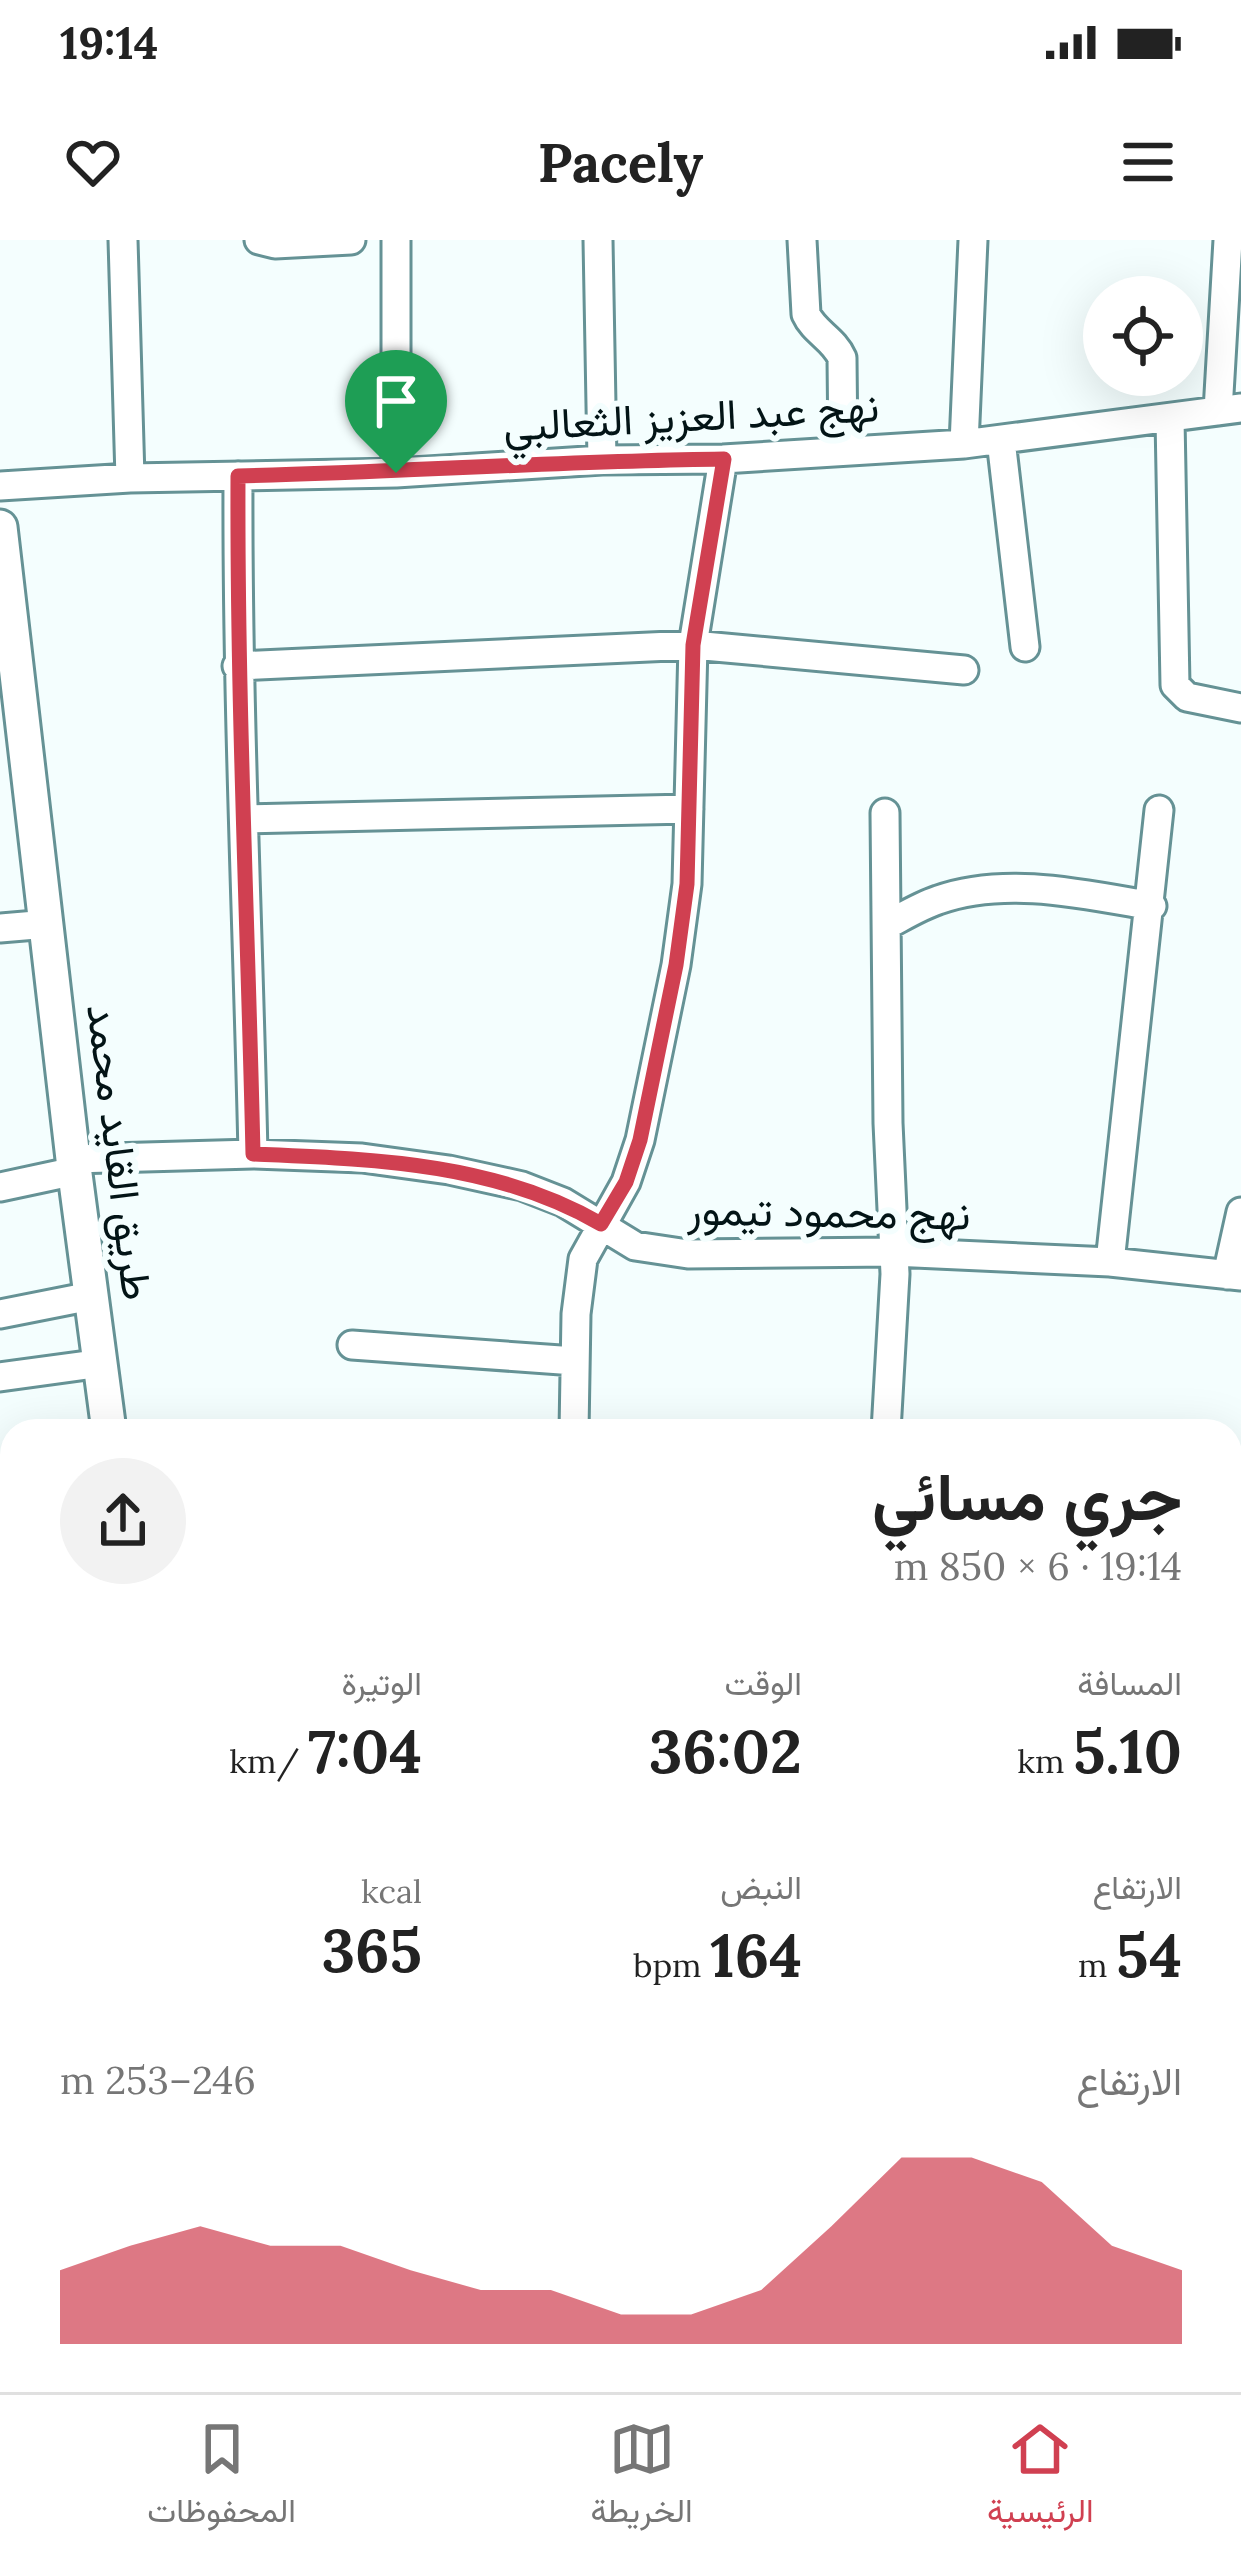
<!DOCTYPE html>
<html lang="ar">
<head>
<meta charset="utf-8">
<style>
  body { margin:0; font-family:Lora,Vazirmatn,serif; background:#f2f2f2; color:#222; direction:rtl; height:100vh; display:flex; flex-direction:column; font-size:45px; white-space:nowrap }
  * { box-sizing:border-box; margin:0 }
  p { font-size:39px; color:#767676 }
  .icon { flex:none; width:66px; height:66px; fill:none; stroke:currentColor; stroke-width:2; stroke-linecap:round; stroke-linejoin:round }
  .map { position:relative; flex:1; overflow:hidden; direction:ltr }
  .drawer { position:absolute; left:0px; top:1179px; width:1242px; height:975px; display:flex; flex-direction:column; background:#fff; border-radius:36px 36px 0 0; box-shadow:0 12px 48px #0002; direction:rtl }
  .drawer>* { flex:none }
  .fabs { position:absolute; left:1083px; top:36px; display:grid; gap:24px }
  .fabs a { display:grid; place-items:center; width:120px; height:120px; border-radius:50%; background:#fff; box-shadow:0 12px 48px #0002; font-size:60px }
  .pin { position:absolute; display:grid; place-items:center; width:102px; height:102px; color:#fff; margin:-123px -51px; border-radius:50% 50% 50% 0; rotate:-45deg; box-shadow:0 0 12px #0007 }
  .pin .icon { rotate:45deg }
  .round { display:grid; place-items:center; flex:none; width:126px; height:126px; border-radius:63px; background:#f2f2f2 }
  .head { display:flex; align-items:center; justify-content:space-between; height:204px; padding:0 60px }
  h1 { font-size:66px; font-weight:700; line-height:90px }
  .stats { display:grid; grid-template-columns:repeat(3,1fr); gap:18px; height:204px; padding:12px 60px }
  .stats div { display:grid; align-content:center }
  .stats b { font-size:60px; font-weight:700 }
  .stats small { font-size:33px; font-weight:400 }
  .stats p { font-size:33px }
  .chart { height:336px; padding:24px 60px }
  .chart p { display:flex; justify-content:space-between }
  .chart svg { width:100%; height:216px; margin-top:12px; fill:#d04051; opacity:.7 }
  .status { display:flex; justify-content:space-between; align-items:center; height:84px; padding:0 60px; background:#fff; direction:ltr }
  .status svg { height:33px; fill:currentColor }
  header { display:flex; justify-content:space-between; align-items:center; height:156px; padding:0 60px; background:#fff; font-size:54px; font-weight:700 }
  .tab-bar { display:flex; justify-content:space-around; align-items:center; height:168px; border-top:3px solid #e0e0e0; background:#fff; font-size:33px; color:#767676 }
  .tab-bar a { display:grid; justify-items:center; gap:6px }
  .tab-bar .on { color:#d04051 }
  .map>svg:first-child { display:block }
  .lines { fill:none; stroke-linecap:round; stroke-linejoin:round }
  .minor-casing { stroke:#659295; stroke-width:33 }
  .major-casing { stroke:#659295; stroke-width:39 }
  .minor { stroke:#fff; stroke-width:27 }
  .major { stroke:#fff; stroke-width:33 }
  .route-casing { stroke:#fff; stroke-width:24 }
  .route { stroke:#d04051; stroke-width:15 }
  .labels { text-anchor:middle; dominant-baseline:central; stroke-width:12; stroke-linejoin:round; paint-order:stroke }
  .street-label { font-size:42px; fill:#031416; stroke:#f4fefe }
</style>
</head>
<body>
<div class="status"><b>19:14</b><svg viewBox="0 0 49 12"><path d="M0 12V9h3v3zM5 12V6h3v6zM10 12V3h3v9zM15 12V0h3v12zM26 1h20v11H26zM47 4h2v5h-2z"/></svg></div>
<header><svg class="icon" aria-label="menu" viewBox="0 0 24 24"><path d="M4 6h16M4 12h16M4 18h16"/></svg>Pacely<svg class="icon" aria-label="heart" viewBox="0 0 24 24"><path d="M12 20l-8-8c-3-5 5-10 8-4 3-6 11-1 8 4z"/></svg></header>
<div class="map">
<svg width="1241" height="2152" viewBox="0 0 1241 2152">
  <rect width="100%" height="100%" fill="#f4fefe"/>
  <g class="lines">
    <g class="minor-casing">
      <path id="minor" d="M123,0L130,238
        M259,0L275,4L351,0
        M598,0L602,220
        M802,0L806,74C814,92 834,99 842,118L843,211
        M1218,171L1228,0
        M1170,179L1175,445L1187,457L1241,468
        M1001,200L1025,407
        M964,204L973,0
        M396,233V0
        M238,236C237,462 248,688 253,914
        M0,246L130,238L396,233L602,220L723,219L964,204L1241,168
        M237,426L693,405L964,430
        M885,573L888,883L895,1034L886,1191
        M246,579L689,569
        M887,685C904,676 920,666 938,660C1005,636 1083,654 1152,666
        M0,688L48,684
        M73,919L253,914L362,918L449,930L522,946L563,962L635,1006L688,1014L893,1012L1110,1022L1241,1036
        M0,947L75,931
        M1110,1022L1159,570
        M1227,1035L1241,972
        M0,1074L91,1056
        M352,1105L575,1121
        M0,1137L102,1123
        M574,1191L576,1074L583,1019L626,942L640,900L676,725L687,644L693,405L723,219
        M0,1260H12
        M0,1397L12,1396
        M1230,1421L1241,1424
        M0,1497L12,1496
        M0,1604L12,1602
        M0,1855L12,1856
        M1230,1916L1241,1918
        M0,2057L12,2058
        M546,2152L547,2142
        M637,2152L638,2142"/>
    </g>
    <g class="major-casing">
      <path id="major" d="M0,287L73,919L109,1191
        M1230,1764L1241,1728
        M173,2152V2142
        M1117,2152L1120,2142"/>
    </g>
    <use href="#minor" class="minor"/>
    <use href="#major" class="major"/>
  </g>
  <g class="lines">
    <g class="route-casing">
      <path id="route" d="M724,219L693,405L687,644L676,725L640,900L626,942L601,984C494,922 373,919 253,914C248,688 237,462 238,236C400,232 562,221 724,219Z"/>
    </g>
    <use href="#route" class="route"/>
  </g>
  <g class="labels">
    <g class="street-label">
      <text transform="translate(691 176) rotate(-3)">نهج عبد العزيز الثعالبي</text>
      <text transform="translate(120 912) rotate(83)">طريق القايد محمد</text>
      <text transform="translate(829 972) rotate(1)">نهج محمود تيمور</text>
    </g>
  </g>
</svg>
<div class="fabs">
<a><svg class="icon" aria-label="locate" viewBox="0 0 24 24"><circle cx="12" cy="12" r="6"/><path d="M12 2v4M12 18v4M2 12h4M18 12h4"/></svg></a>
</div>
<div class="pin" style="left:396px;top:233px;background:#1e9e55"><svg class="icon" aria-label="arrive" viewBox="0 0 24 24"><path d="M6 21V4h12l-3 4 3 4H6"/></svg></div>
<section class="drawer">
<div class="head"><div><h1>جري مسائي</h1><p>19:14 · 6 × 850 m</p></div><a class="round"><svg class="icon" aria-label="share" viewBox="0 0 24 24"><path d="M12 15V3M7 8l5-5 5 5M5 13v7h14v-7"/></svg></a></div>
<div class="stats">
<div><p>المسافة</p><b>5.10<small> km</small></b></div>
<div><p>الوقت</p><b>36:02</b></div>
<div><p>الوتيرة</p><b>7:04<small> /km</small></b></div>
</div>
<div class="stats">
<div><p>الارتفاع</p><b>54<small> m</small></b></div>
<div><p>النبض</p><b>164<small> bpm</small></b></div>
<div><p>kcal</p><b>365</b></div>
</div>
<div class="chart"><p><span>الارتفاع</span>246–253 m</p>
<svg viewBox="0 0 160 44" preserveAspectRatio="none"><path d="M0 44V29L10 24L20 20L30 24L40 24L50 29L60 33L70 33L80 38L90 38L100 33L110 20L120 6L130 6L140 11L150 24L160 29V44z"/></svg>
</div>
</section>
</div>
<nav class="tab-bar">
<a class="on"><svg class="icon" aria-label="home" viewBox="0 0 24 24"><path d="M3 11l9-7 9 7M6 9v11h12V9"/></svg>الرئيسية</a>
<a><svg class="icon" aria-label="map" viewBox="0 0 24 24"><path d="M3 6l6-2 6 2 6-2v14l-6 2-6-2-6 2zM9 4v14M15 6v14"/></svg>الخريطة</a>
<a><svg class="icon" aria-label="saved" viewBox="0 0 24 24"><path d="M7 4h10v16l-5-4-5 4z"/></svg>المحفوظات</a>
</nav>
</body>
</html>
